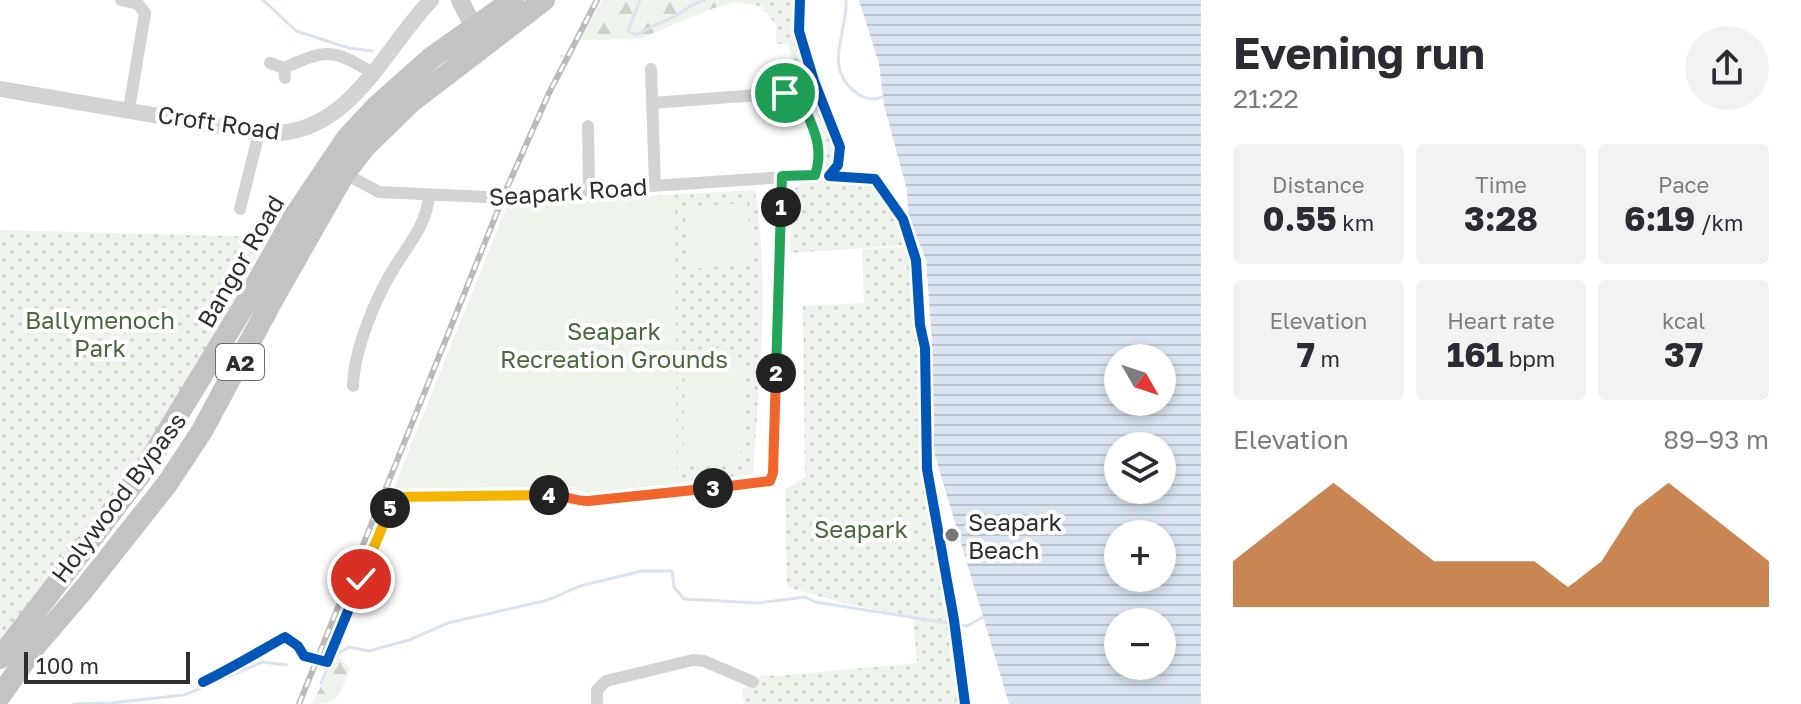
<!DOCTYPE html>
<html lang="en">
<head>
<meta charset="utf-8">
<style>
  body { margin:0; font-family:"Golos Text",sans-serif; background:#f2f2f3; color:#2b2b33; height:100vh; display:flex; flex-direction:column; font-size:30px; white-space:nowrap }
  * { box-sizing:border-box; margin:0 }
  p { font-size:26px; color:#7c7c81 }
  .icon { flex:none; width:44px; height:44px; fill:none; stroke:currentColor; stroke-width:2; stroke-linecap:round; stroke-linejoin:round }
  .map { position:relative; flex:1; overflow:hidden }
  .details { display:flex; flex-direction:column; background:#fff; width:600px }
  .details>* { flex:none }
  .needle { width:52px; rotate:129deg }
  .tools { position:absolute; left:1104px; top:344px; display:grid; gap:16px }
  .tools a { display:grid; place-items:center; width:72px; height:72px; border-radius:50%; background:#fff; box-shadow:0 4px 12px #0003; font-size:40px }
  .scale { position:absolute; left:24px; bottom:20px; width:166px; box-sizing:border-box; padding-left:8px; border:4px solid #2e2e2e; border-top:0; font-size:22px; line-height:28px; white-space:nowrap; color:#2e2e2e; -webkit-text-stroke:6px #fff; paint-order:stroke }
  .pin { position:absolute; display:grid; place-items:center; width:68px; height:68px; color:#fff; margin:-34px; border:4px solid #fff; border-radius:50%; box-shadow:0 2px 8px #0007 }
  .km { position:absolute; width:40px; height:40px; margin:-20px; border-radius:50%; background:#222; color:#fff; font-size:22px; line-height:40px; text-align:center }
  .round { display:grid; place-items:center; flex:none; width:84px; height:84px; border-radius:42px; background:#f2f2f3 }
  .headline { display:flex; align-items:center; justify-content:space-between; height:136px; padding:0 32px }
  h1 { font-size:44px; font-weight:700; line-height:60px }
  .stats { display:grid; grid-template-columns:repeat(3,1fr); gap:12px; height:136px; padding:8px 32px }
  .stats div { display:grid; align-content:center; border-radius:8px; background:#f2f2f3; text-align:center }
  .stats b { font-size:34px; font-weight:700 }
  .stats small { font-size:22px; font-weight:400 }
  .stats p { font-size:22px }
  .chart { height:224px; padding:16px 32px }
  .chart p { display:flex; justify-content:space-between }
  .chart svg { width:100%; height:144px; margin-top:8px; fill:#b45309; opacity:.7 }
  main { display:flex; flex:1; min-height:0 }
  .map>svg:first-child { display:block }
  .forest { fill:url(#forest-firs) }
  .park { fill:url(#park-dots) }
  .pitch { fill:#eef3ec }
  .water { fill:url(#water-rules); fill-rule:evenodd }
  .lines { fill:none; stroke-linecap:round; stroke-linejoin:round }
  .stream { stroke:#d9e4f0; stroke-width:3 }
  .minor { stroke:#d3d3d3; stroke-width:12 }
  .tertiary { stroke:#d3d3d3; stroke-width:16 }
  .secondary { stroke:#ccc; stroke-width:18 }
  .trunk { stroke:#c3c3c3; stroke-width:22 }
  .rail-casing { stroke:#bababa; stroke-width:6 }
  .rail { stroke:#fff; stroke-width:3; stroke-dasharray:9; stroke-linecap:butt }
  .cycleway-casing { stroke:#fff; stroke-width:15 }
  .cycleway { stroke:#0057b8; stroke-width:10 }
  .split-1-casing { stroke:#fff; stroke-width:16 }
  .split-2-casing { stroke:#fff; stroke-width:16 }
  .split-3-casing { stroke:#fff; stroke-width:16 }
  .split-4-casing { stroke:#fff; stroke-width:16 }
  .split-5-casing { stroke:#fff; stroke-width:16 }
  .split-6-casing { stroke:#fff; stroke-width:16 }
  .split-1 { stroke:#22a559; stroke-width:10 }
  .split-2 { stroke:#22a559; stroke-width:10 }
  .split-3 { stroke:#f0652b; stroke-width:10 }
  .split-4 { stroke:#f0652b; stroke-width:10 }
  .split-5 { stroke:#f5b400; stroke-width:10 }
  .split-6 { stroke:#f5b400; stroke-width:10 }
  .poi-dot { fill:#777; stroke:#fff; stroke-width:3 }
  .labels { text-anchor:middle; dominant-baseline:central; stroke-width:8; stroke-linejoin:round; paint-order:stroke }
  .shield { fill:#fff; stroke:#6d6d6d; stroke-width:2 }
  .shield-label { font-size:22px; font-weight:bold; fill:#2e2e2e }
  .street-label { font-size:24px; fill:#2e2e2e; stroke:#fff }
  .park-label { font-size:24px; fill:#4a673d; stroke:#fff }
  .poi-label { font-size:24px; fill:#2e2e2e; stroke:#fff; text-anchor:start }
</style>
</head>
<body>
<main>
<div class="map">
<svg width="1201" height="704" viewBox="0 0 1201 704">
  <defs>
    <pattern id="forest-firs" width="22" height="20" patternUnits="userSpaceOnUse" patternTransform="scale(2)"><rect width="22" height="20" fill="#eef3ec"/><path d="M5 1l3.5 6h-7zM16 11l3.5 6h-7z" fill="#ccd1cb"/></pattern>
    <pattern id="park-dots" width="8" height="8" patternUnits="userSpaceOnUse" patternTransform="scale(2)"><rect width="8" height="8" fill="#eef3ec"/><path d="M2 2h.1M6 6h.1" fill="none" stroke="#ccd1cb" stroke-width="1.8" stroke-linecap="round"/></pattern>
    <pattern id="water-rules" width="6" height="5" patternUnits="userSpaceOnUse" patternTransform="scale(2)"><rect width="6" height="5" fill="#d9e4f0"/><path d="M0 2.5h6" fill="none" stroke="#bbc4ce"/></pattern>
  </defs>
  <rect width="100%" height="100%" fill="#fff"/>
  <path class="forest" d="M602,0H761V6L736,2L714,8L639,39L579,40Z
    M337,654L350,669C339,694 342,704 312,704Z"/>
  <path class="park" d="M761,0H800L799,31L838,146C838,161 833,172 817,174C837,143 807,109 796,80C792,68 791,55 788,43L776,44V25L761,6Z
    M804,181H877L901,219L909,245L790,253L792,191Z
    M755,190C770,284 759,379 753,474L587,494L573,487L394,488L508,204Z
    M0,230L265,237L264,245L227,314L130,474L0,640Z
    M908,247L925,348L927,469L954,620L965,704H744L742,690L762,675L776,676L917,663L913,617L844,603L787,587L785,490L805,477L803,306L864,303L862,249Z"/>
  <path class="pitch" d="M675,195L677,483L587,494L573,487L394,488L508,204Z
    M747,203L752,264L689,269L684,207Z
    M685,361H742L741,464L683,463Z"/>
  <path class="water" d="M859,0H1201V704H1009L934,452L932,342L926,260L908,214L907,190L884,105L879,64ZM1118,358H1162V402H1118ZM1118,446H1162V490H1118ZM1118,534H1162V578H1118ZM1118,622H1162V666H1118Z"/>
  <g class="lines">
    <path class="stream" d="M263,0L296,31L349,48L372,51
      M640,0L628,31L636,35C648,28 660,23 673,17C684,11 692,4 704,0
      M846,0C848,32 823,66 854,91C863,99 872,101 883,97
      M561,56H562
      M336,655L349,647L369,651L409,640L448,623L548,600L580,586L642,571H672L674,587L684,599L759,603L805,597L815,602L967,626L983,617
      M218,681L262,662L287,665
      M321,683L329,665
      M74,704L111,703L184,695L204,687"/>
    <path class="minor" d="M121,0L138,4L145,13L129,109
      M270,63L284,68L285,78
      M284,68C327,49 331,48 373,73
      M651,69L655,185
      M588,126L589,190
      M340,171L379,192L486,197L815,175C826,143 809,122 798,92L652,103
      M240,209L259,133
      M353,386C354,350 375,299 394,268C409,244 427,224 429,195
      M318,659L327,662L395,497L564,495L573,501H588L770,481L773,473L782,176
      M203,682C232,668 258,652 285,637L298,646L304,656
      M597,704V690L606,681L693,660L704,661L753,682"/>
    <path class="tertiary" d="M0,89L259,133C347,141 380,54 431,0"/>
    <path class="secondary" d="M460,0L468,16L485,36"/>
    <path class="trunk" d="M0,658L146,467L244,306L294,217L347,138L376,107L431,58L513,0
      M0,696L36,645L84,589L167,484L202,431L274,297L344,174L364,148L411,102L544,0"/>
    <g class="rail-casing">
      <path id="rail" d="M299,704L506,190L549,93L597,0"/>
    </g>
    <use href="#rail" class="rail"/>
    <g class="cycleway-casing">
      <path id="cycleway" d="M800,0L799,31L814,81L840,147L838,165L829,176L875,179L903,219L916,260L920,325L925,348L927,469L954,620L965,704
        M203,682C232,668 258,652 285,637L298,646L304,656L327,662L395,497L564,495L573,501H588L770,481L773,473L782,176"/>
    </g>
    <use href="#cycleway" class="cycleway"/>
  </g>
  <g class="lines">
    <g class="split-1-casing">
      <path id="split-1" d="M781,207L782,176L815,175C826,143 809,122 798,92L785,93"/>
    </g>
    <g class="split-2-casing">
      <path id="split-2" d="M776,373L781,207"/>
    </g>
    <g class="split-3-casing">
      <path id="split-3" d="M713,488L770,481L773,473L776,373"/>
    </g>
    <g class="split-4-casing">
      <path id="split-4" d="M549,495C563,495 574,501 588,501L713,488"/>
    </g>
    <g class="split-5-casing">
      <path id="split-5" d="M390,508L395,497L549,495"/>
    </g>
    <g class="split-6-casing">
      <path id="split-6" d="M361,579L390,508"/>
    </g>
    <use href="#split-1" class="split-1"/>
    <use href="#split-2" class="split-2"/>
    <use href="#split-3" class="split-3"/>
    <use href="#split-4" class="split-4"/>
    <use href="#split-5" class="split-5"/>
    <use href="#split-6" class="split-6"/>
  </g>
  <circle class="poi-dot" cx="952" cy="535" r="8"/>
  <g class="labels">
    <rect class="shield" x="216" y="344" width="48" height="36" rx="6"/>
    <g class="shield-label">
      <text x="240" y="362">A2</text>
    </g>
    <g class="street-label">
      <text transform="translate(219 122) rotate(8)">Croft Road</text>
      <text transform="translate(568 191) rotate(-4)">Seapark Road</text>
      <text transform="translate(240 261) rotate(-60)">Bangor Road</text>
      <text transform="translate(118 497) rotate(-53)">Holywood Bypass</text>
    </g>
    <g class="park-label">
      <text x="100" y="319">Ballymenoch<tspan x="100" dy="28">Park</tspan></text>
      <text x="614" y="330">Seapark<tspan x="614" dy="28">Recreation Grounds</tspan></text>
      <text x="861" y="528">Seapark</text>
    </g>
    <g class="poi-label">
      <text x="968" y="521">Seapark<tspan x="968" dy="28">Beach</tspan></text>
    </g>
  </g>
</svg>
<div class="tools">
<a><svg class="needle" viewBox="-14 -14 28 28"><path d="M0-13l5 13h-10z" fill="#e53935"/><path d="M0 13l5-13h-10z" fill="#7c7c81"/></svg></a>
<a><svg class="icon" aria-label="layers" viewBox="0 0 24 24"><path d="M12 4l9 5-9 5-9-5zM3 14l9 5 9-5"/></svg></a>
<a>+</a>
<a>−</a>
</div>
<div class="scale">100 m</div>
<div class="pin" style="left:785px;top:93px;background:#1e9e55"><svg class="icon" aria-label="arrive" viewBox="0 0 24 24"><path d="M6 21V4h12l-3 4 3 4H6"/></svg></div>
<div class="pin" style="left:361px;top:579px;background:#d93025"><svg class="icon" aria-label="check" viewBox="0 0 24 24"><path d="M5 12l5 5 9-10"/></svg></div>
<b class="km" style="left:781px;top:207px">1</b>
<b class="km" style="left:776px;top:373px">2</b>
<b class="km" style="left:713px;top:488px">3</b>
<b class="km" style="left:549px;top:495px">4</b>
<b class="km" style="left:390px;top:508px">5</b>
</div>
<section class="details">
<div class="headline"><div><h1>Evening run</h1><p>21:22</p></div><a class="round"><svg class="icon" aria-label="share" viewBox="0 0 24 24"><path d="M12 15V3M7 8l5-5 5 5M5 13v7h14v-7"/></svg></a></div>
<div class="stats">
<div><p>Distance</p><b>0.55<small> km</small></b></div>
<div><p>Time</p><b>3:28</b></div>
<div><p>Pace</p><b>6:19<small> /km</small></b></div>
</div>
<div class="stats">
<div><p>Elevation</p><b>7<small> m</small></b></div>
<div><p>Heart rate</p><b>161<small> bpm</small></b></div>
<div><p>kcal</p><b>37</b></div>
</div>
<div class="chart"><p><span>Elevation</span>89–93 m</p>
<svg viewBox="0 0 160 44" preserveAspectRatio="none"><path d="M0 44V30L10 22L20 14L30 6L40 14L50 22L60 30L70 30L80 30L90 30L100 38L110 30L120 14L130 6L140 14L150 22L160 30V44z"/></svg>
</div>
</section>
</main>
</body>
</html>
